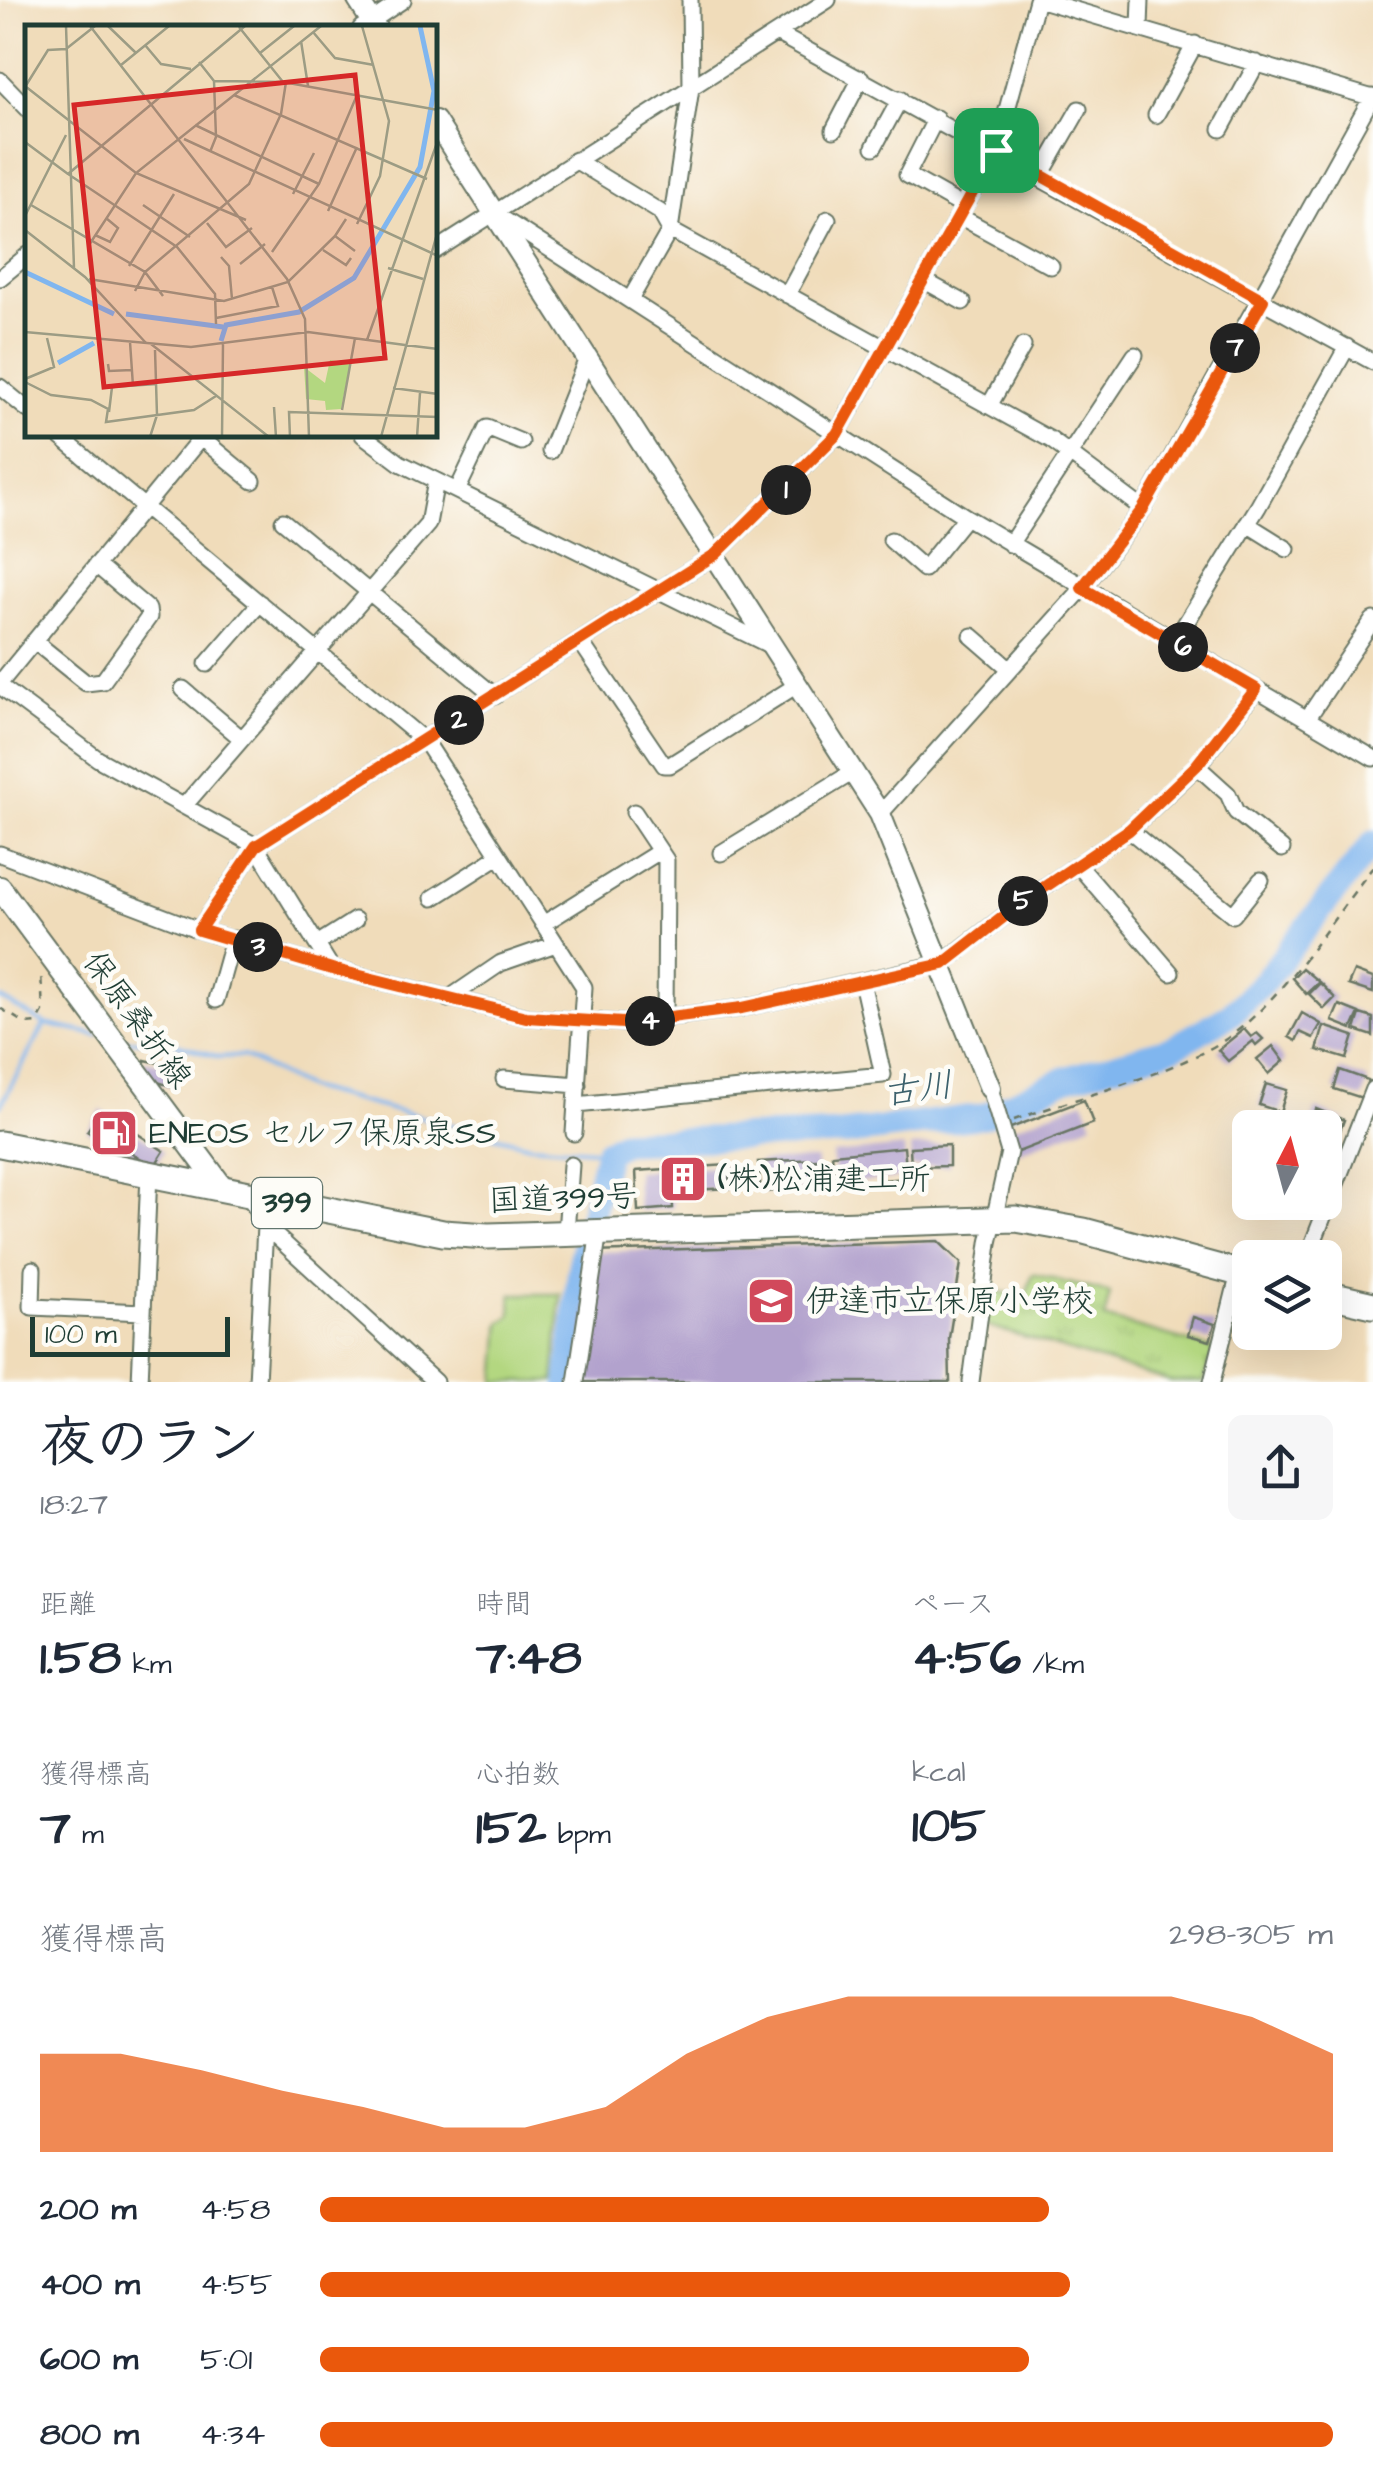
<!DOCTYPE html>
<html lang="ja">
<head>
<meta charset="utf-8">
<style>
  body { margin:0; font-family:"Architects Daughter","Klee One",sans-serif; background:#f6f6f7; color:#1f2937; height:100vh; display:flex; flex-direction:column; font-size:38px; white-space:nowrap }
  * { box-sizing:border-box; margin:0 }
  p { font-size:32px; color:#747a83 }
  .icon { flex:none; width:55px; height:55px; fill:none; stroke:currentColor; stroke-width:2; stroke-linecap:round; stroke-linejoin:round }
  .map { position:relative; height:1382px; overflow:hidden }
  .side { display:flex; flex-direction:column; background:#fff; flex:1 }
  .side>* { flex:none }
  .needle { width:65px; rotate:6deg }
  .buttons { position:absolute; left:1232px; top:1110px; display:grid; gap:20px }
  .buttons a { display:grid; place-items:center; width:110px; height:110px; border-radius:15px; background:#fff; box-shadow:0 10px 40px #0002; font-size:50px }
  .scale { position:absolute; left:30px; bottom:25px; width:200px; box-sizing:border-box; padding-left:10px; border:5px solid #1f3d34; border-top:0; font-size:28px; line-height:35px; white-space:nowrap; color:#1f3d34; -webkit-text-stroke:8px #fdfcf7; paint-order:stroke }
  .pin { position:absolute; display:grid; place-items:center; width:85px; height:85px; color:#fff; margin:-42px; border-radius:20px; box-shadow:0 5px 15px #0006 }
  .km { position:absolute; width:50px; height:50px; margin:-25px; border-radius:50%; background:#222; color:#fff; font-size:28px; line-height:50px; text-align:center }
  .round { display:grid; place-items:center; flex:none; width:105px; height:105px; border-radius:15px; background:#f6f6f7 }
  .summary { display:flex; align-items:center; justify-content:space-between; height:170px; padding:0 40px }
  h1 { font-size:55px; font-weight:800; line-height:75px }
  .figures { display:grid; grid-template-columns:repeat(3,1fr); gap:15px; height:170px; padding:10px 40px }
  .figures div { display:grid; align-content:center }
  .figures b { font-size:50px; font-weight:800 }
  .figures small { font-size:28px; font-weight:400 }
  .figures p { font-size:28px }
  .chart { height:280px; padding:20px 40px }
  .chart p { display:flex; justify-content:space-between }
  .chart svg { width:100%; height:180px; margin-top:10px; fill:#ea580c; opacity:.7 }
  ul { padding:0 40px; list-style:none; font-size:32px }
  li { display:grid; grid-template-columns:160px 120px 1fr; align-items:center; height:75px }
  li i { height:25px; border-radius:12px; background:#ea580c }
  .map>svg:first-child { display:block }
  .grass { fill:url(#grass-tufts); stroke:#698a5a; stroke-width:2.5 }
  .park { fill:#b3d780; stroke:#698a5a; stroke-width:2.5 }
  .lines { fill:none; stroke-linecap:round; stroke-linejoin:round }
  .stream { stroke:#80b6ef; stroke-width:4 }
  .river { stroke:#80b6ef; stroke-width:25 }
  .building { fill:#b2a2cd }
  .minor-casing { stroke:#687563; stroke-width:19 }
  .tertiary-casing { stroke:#687563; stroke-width:24 }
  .secondary-casing { stroke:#687563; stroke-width:26 }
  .trunk-casing { stroke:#687563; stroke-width:29 }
  .path { stroke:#687563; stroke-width:2.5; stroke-dasharray:8 8; stroke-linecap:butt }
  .minor { stroke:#fff; stroke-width:15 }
  .tertiary { stroke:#fff; stroke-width:20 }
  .secondary { stroke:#fff; stroke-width:22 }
  .trunk { stroke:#fff; stroke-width:25 }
  .route-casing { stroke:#fff; stroke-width:20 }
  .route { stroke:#ea580c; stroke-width:12 }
  .labels { text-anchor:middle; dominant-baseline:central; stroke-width:9; stroke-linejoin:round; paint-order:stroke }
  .shield { fill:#fdfcf7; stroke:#62766e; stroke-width:2.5 }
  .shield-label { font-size:30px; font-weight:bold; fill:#1f3d34 }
  .street-label { font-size:32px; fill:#1f3d34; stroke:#fdfcf7 }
  .poi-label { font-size:32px; fill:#1f3d34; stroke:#fdfcf7; text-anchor:start }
  .water-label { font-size:35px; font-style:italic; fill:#3c616c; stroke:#fdfcf7 }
  .inset-river { fill:none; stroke:#80b6ef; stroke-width:5 }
  .inset-road { fill:none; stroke:#9c9c84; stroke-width:2.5 }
  .view { fill:#d62828; fill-opacity:0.15; stroke:#d62828; stroke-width:5 }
  .inset-edge { fill:none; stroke:#1f3d34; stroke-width:5 }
</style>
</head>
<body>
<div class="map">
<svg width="1373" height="1382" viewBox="0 0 1373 1382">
  <defs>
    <pattern id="grass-tufts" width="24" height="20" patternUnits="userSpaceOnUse" patternTransform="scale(2.5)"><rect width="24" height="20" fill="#b3d780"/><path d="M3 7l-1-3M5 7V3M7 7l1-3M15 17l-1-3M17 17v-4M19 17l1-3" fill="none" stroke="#9ab96f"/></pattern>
  </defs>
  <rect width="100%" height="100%" fill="#fdfcf7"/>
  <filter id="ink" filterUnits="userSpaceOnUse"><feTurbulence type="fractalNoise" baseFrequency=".01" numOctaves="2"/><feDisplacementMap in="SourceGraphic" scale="20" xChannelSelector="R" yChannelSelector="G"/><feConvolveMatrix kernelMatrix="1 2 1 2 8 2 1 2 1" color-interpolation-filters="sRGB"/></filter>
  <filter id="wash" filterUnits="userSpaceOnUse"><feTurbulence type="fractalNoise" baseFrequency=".0048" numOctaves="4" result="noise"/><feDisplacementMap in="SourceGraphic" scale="40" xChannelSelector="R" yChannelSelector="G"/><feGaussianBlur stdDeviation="2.25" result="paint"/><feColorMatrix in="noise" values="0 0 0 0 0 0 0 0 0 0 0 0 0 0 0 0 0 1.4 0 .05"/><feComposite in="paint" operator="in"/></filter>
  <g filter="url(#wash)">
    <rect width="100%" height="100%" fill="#f0dcba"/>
    <path class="grass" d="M1033,1274L1110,1293L1104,1318L1214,1349L1203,1382H1171L981,1324L991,1290L1025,1297Z"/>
    <path class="park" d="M512,1294H561L554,1382H496L501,1323L511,1316Z"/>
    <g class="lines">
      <path class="stream" d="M0,998L45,1024L97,1035
        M126,1041L160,1039L219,1057L243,1056L307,1088L530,1145L607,1151
        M0,1106L45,1024"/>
      <path class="river" d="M568,1382L581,1257L607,1151L623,1142L842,1134L983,1116L1065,1079L1174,1047L1231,1014L1266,979L1373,843"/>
    </g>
    <g id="blocks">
      <path class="building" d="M1302,968L1319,982L1306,994L1292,978Z
        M1354,971L1373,978V993L1348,985Z
        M1320,983L1335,998L1324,1009L1309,994Z
        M1339,1005L1359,1013L1352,1029L1332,1021Z
        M1302,1013L1321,1024L1313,1038L1300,1032L1296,1041L1289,1037Z
        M1360,1014L1373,1018V1036L1355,1030Z
        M1324,1026L1354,1036L1347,1059L1317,1050Z
        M1244,1029L1251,1037L1257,1033L1263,1039L1256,1045L1253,1041L1228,1061L1218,1050Z
        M1273,1046L1284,1061L1269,1074L1257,1059Z
        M145,1060L178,1067L174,1087L141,1077Z
        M1340,1070L1368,1080L1362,1098L1334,1089Z
        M1266,1084L1287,1090L1280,1112L1259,1105Z
        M1084,1100L1093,1123L1018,1152L1008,1129Z
        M1316,1109L1344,1120L1338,1136L1310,1125Z
        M101,1110L164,1151L154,1167L98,1131L95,1136L87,1131Z
        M949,1145V1166L911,1167L910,1147Z
        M904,1147L907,1178L835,1184L832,1154Z
        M816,1159L818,1188L761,1192L758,1162Z
        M728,1165L730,1188L672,1191L673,1208L638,1211L636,1171Z
        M938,1241L961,1263L949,1338L950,1382H578L593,1252Z
        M1193,1317L1215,1324L1210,1341L1188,1335Z"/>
    </g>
  </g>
  <g filter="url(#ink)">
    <use href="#blocks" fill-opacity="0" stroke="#687563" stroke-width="2.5"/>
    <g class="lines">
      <g class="minor-casing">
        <path id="minor" d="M1041,0L1373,98
          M1140,27L1141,0
          M361,28L403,0
          M778,34L1373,362
          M0,80L28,109
          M1156,115L1195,44
          M936,118L907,175L964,207
          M1221,129L1257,63
          M834,130L861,78
          M874,147L900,99
          M575,160L660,212L670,230L1051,440L1143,509
          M1041,175L1079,109
          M497,215L966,517L1373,758
          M959,216L1051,266
          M435,251L828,0
          M0,278L28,255
          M923,280L963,302
          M787,295L828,219
          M631,298L670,230L691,88L690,0
          M0,387L28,410
          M989,406L1023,346
          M58,435L426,742L584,987L574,1133
          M363,435L400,463L773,647
          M201,438L253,481
          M550,451L588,356
          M457,491L487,428L521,442
          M283,521L495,696
          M1247,524L1287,549
          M891,540L924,569L966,517
          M1010,544L1135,355
          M972,636L1009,668
          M34,641L86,683L103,681L149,617L148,609L96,565
          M580,641L664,765H670L797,685
          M1174,642L1258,507L1347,347
          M207,664L260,603
          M0,683L203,435
          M0,686L98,759L256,846L332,969
          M183,689L242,739
          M1256,689L1197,766L1228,794L1236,812L1282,849
          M1307,719L1373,620
          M184,806L428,524L436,481
          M634,812L666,860L665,1020
          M880,814L1083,588L1143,509L1372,97
          M1129,830L1233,915L1261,880
          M721,853L853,772
          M0,854L199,930L332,969L527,1017L623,1023L742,1008L943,963L1024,901L1129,830L1197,766
          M1079,866L1171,973
          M433,898L499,856
          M543,924L660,851
          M199,930L256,846L716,554L837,434L996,150L1037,0
          M317,944L355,920
          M448,999L501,963L556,944
          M216,1000L233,939
          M504,1079L578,1085
          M576,1105L883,1075L862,982
          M249,1195L265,1226L435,1382
          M566,1232L571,1165
          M1307,1258L1373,1089
          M33,1269L32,1307L143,1312
          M140,1382L149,1174
          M257,1382L265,1226
          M576,1382L599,1231
          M971,1382L989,1243L1009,1152L990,1088
          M1212,1382L1239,1273"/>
      </g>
      <g class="tertiary-casing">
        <path id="tertiary" d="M358,0L376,28
          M435,121L880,814L990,1088"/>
      </g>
      <g class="secondary-casing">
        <path id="secondary" d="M0,888L224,1190"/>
      </g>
      <g class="trunk-casing">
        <path id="trunk" d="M0,1144L443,1233L488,1236L1016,1219L1084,1231L1250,1276
          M1325,1294L1373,1305"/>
      </g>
      <path class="path" d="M0,1008L26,1024L37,1023L43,1012L41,973
        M1014,1120C1077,1097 1175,1074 1229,1037C1283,999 1332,919 1373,867"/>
      <use href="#minor" class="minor"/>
      <use href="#tertiary" class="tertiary"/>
      <use href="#secondary" class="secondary"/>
      <use href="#trunk" class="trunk"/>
    </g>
  </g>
  <g class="lines" filter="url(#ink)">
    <g class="route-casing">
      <path id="route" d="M996,150L1263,300L1143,509L1082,588L1256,689L1196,766L1129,830L1024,901L943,964L742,1008L623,1023L526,1017L332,969L199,930L256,846L716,554L837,434Z"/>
    </g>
    <use href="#route" class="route"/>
  </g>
  <defs>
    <g id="fuel-square" transform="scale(2.5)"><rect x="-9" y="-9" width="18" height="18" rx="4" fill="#d1495b" stroke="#fdfcf7"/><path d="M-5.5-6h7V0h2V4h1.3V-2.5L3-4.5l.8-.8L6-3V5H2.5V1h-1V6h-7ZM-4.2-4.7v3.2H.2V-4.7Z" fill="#fff"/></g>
    <g id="building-square" transform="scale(2.5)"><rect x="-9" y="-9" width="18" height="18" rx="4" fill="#d1495b" stroke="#fdfcf7"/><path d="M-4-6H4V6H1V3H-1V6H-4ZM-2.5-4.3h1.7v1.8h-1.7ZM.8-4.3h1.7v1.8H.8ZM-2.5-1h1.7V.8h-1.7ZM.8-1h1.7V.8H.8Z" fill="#fff"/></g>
    <g id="school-square" transform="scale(2.5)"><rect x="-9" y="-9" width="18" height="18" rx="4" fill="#d1495b" stroke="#fdfcf7"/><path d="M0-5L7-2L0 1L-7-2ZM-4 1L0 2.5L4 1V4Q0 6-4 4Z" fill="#fff"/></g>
  </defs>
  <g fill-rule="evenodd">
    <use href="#fuel-square" x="114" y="1133"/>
    <use href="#building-square" x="683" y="1179"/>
    <use href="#school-square" x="771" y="1301"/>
  </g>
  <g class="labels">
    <rect class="shield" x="252" y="1178" width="70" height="50" rx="8"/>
    <g class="shield-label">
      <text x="287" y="1203">399</text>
    </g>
    <g class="street-label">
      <text transform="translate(137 1020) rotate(54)">保原桑折線</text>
      <text transform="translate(563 1199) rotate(-2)">国道399号</text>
    </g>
    <g class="poi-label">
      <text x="149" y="1133">ENEOS セルフ保原泉SS</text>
      <text x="718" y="1179">(株)松浦建工所</text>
      <text x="806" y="1301">伊達市立保原小学校</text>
    </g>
    <g class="water-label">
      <text transform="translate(918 1089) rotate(-7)">古川</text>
    </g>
  </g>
  <g transform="translate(25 25)">
    <rect width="412" height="412" fill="#f0dcba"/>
    <path d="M305,335L325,338L316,384L301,385L300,376L281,374L279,342L300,358Z" fill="#b3d780"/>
    <path class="inset-river" d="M0,247L89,289M101,289L198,302M196,316L201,300L274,287L329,253L395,142L409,66L395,1M33,338L69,318"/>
    <path class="inset-road" d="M41,1L49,243M65,1L262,254L280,294L284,412M83,1L111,28M214,2L258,57M288,7L310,33L349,40M276,16L283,61M120,20L136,39L166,44M235,28L269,1M174,37L189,56L258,57L413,85M96,40L144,1M0,61L111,148L221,195M0,62L23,25L41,24L70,1M209,70L402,154M170,100L294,159M159,114L413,231M0,117L43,149M185,127L191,112L189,56M268,169L289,128M6,180L120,247L138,271M118,180L165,212M303,186L332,122M0,191L41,110M321,194L310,211L330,226M182,198L201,222L227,203M332,199L355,151L364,96L337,1M0,205L60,252L121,318M70,210L85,217L93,203L81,193M64,220L111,148L296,1M298,225L321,240L326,233M247,227L294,159L332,70M196,232L204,241L207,274M215,239L240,219M104,241L149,169M363,243L398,254M64,254L199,276L263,257L310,211M110,266L120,247L224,159L256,89L261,57M191,293L253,281L247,262M191,299L190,269L152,222L43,149L220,1M0,307L166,322L283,307L380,320M342,315L413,115M105,317L108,361M126,319L244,412M380,320L413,324M83,339L84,346L107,345M0,354L29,342L22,313M0,357L26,370L66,375L83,384L81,397L169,385L191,371M368,363L413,369M249,382L251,412M317,385L330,313M84,387L87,362L132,359M125,412L132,390L130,325M197,412L198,319M265,412L264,387L413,392M356,412L413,205M392,412L395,368"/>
    <path class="view" d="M330,50L360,333L79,362L49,80Z"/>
    <rect width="412" height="412" class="inset-edge"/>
  </g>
</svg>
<div class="buttons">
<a><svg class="needle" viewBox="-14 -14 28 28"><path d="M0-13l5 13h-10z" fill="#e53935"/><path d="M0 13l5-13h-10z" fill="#747a83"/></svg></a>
<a><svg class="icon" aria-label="layers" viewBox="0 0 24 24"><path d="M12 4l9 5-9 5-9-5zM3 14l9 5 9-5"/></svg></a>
</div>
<div class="scale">100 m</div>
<div class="pin" style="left:996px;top:150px;background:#1e9e55"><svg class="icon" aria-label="arrive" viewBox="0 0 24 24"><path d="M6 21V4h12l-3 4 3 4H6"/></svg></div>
<b class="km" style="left:786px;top:490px">1</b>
<b class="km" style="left:459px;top:720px">2</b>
<b class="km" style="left:258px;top:947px">3</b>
<b class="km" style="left:650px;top:1021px">4</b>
<b class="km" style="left:1023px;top:901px">5</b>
<b class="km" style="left:1183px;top:647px">6</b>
<b class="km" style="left:1235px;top:348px">7</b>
</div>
<section class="side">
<div class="summary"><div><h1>夜のラン</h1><p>18:27</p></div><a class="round"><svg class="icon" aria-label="share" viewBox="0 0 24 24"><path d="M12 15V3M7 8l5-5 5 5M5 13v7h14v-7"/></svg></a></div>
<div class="figures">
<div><p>距離</p><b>1.58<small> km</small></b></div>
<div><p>時間</p><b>7:48</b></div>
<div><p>ペース</p><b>4:56<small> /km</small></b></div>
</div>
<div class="figures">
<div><p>獲得標高</p><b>7<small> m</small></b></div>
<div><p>心拍数</p><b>152<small> bpm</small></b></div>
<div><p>kcal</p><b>105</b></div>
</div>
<div class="chart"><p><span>獲得標高</span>298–305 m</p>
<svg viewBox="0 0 160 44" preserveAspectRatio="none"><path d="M0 44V20L10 20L20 24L30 29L40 33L50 38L60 38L70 33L80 20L90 11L100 6L110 6L120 6L130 6L140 6L150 11L160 20V44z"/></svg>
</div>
<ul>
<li><b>200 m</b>4:58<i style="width:72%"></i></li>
<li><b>400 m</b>4:55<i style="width:74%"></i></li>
<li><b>600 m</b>5:01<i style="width:70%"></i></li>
<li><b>800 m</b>4:34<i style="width:100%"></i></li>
</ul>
</section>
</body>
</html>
